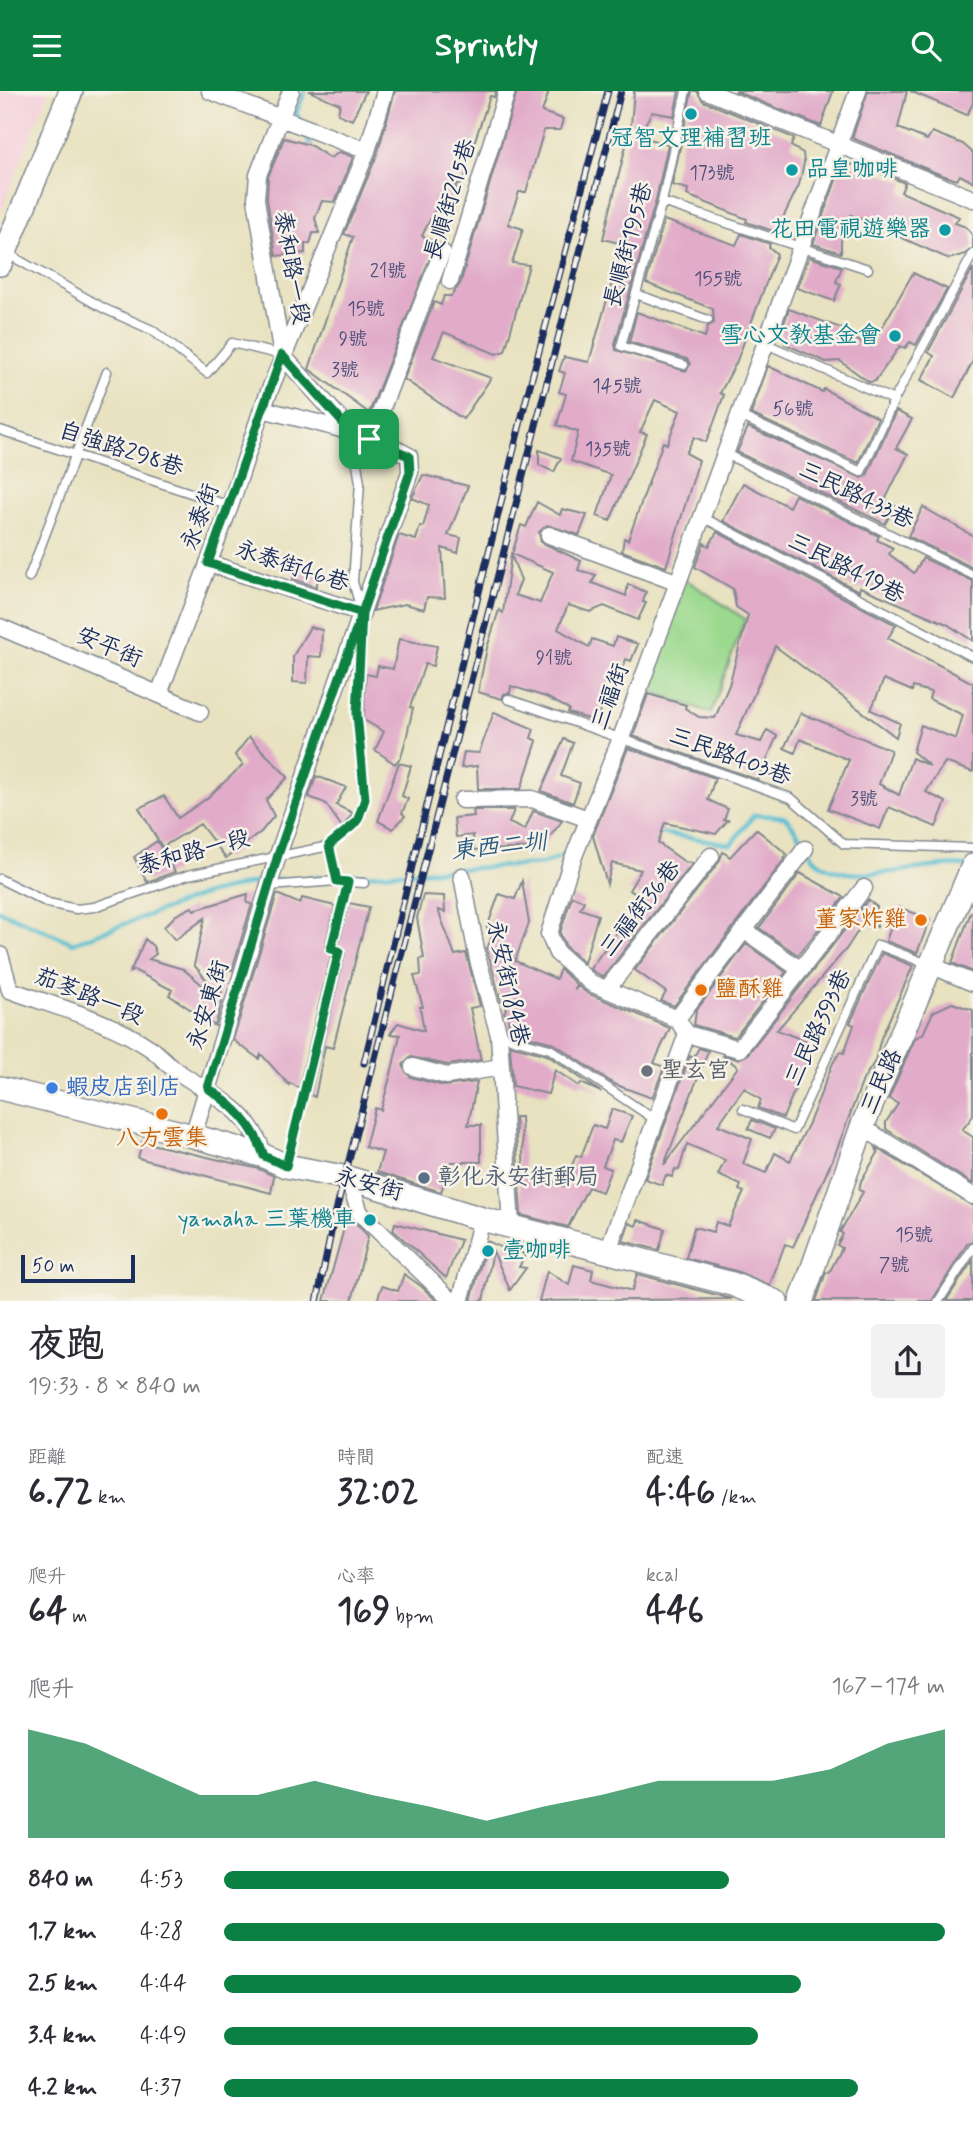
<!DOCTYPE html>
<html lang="zh-TW">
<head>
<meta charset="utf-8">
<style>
  body { margin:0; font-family:Mynerve,"LXGW WenKai TC",sans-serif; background:#f2f2f3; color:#2b2b33; height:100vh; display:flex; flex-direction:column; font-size:26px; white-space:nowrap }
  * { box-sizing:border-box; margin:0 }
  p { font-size:23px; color:#7c7c81 }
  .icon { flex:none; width:38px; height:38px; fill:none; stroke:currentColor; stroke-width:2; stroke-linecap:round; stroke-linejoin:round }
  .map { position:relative; height:1210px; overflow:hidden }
  .details { display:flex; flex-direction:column; background:#fff; flex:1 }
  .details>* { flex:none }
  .scale { position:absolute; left:21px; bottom:18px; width:114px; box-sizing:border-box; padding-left:7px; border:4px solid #1b2f5e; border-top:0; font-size:19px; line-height:24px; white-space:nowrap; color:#1b2f5e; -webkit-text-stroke:5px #f7f3e8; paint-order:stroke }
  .pin { position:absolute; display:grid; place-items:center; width:60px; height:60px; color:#fff; margin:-30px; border-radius:14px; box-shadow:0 4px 10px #0006 }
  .round { display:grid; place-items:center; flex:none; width:74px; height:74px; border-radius:7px; background:#f2f2f3 }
  .head { display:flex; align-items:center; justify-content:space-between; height:119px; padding:0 28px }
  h1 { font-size:38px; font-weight:800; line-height:52px }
  .figures { display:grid; grid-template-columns:repeat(3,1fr); gap:10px; height:119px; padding:7px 28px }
  .figures div { display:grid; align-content:center }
  .figures b { font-size:35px; font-weight:800 }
  .figures small { font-size:19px; font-weight:400 }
  .figures p { font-size:19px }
  .chart { height:196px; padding:14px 28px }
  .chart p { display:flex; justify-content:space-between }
  .chart svg { width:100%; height:126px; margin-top:7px; fill:#0b8043; opacity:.7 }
  ul { padding:0 28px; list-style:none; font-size:23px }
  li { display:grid; grid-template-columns:112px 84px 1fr; align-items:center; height:52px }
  li i { height:18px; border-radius:9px; background:#0b8043 }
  header { display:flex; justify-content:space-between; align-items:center; height:91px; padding:0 28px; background:#0b8043; color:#fff; font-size:32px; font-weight:800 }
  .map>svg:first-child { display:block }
  .built { fill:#f5cfdb }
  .green { fill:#9bd98e; stroke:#5b8476; stroke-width:2 }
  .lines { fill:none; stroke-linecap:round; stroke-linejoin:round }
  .stream { stroke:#55bdd2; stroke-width:4.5 }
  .building { fill:#e1abc9 }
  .lane-casing { stroke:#82888f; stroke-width:11 }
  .street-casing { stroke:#82888f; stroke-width:19 }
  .secondary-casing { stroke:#82888f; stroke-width:26 }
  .lane { stroke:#fff; stroke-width:8 }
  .street { stroke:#fff; stroke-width:16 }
  .secondary { stroke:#fff; stroke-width:23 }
  .rail-casing { stroke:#1b2f5e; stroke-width:7 }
  .rail { stroke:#f7f3e8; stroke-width:4.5; stroke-dasharray:13; stroke-linecap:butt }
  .route-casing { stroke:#fff; stroke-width:14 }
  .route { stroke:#0b8043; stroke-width:9 }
  .culture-dot { fill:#0f9aa8; stroke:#f7f3e8; stroke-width:2.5 }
  .food-dot { fill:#e8710a; stroke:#f7f3e8; stroke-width:2.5 }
  .worship-dot { fill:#6b7280; stroke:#f7f3e8; stroke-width:2.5 }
  .shop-dot { fill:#3f7fe0; stroke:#f7f3e8; stroke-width:2.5 }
  .service-dot { fill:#5c6f8a; stroke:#f7f3e8; stroke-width:2.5 }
  .labels { text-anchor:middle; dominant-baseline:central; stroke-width:5; stroke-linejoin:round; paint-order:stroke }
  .number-label { font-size:19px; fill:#4c4e79 }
  .culture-label { font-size:23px; fill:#0d838f; stroke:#f7f3e8; text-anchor:end }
  .street-label { font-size:23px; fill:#1b2f5e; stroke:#f7f3e8 }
  .food-label { font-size:23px; fill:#c56008; stroke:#f7f3e8; text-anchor:end }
  .worship-label { font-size:23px; fill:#5b616d; stroke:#f7f3e8; text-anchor:start }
  .shop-label { font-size:23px; fill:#366cbe; stroke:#f7f3e8; text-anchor:start }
  .service-label { font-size:23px; fill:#4e5e75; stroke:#f7f3e8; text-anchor:start }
  .water-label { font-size:24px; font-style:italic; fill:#2c5a81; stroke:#f7f3e8 }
</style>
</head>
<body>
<header><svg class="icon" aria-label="menu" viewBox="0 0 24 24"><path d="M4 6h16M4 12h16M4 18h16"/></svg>Sprintly<svg class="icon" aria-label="search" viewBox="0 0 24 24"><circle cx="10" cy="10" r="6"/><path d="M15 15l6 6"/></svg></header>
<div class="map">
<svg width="973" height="1211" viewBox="0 0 973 1211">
  <rect width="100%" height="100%" fill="#f7f3e8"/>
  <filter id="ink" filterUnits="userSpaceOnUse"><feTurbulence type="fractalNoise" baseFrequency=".0143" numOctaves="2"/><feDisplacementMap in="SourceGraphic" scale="14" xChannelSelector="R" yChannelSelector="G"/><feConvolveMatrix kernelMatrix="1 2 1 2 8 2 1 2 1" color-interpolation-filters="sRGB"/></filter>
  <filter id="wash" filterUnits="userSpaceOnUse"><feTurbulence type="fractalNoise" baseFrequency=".00686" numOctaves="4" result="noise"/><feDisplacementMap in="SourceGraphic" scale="28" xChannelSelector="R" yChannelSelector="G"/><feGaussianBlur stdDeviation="1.57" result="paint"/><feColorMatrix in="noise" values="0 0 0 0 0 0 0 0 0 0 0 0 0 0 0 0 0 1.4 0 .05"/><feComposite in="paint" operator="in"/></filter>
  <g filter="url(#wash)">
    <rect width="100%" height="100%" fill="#e8e2c0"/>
    <path class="built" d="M0,0H49L0,123Z"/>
    <path class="green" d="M682,486L745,528L711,622L643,597Z"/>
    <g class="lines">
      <path class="stream" d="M299,28L296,22L305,0
        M305,42L313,60
        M659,742L731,753L754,724L785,726C798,739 803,754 813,766C845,801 922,770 965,775
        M0,820L73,852L206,803L262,790L543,773L569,762"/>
    </g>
    <g id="blocks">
      <path class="building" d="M309,0H366L352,29L338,23L340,13Z
        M395,0H496L494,6L490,5L474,52L472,51L465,87L460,94L456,92V111L449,125L435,119L422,145L436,152L369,322L309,278L353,146L344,143L377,64Z
        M517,0H549L542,21L563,28L560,39H544L526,101H519L508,133L523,138L512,172L529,174L505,260L496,263L444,241L433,266L491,287L463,328L404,288L434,211L441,214L444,205H451L460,193Z
        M634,0H679L674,25L652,21L638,45L668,53L656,109L615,253L616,259L686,280L690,273L687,268L629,251L637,221L705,246L708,235L714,232L713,218L646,192L664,129L736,154L741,143L770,153L769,156L777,163L736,272L720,302L724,304L712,337L706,351L694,346L686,362L699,369L666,476L622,460L624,447L628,449L663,351L667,353L680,320L655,309L640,341L647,343L610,430L597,425L611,384L571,370L578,341L557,334L566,303L559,301L565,282L559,280L564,266L589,271L623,153L603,148L631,34Z
        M692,0H697L703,10L794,47L791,55L803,62L804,72L799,94L776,141L746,131L747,128L687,104L688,98L672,94Z
        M735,0H833L821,35Z
        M868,0H907L898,37L927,49L932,41L963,53L973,62V91L960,84L957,89L939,83L852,47Z
        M910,0H973V12L967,24Z
        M284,47L310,54L330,67L340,61L353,66L335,111L322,110L315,127L319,142H313L310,153H305V162L276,165L267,108L268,86Z
        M856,72L905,92L901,101L959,126L955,132L966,136L973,145V157L965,163L949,168L891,142L892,139L851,124L841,150V162L813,153L840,78Z
        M809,166L842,176L836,191L841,193L834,210L797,197Z
        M973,177V270L954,307L921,289L934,265L928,261Z
        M913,182L947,198L916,254L910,251L905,257L900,255L875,290L869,291L840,270L826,271L785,253L780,243L789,218L849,240L847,244L871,256Z
        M768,275L822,301L824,298L878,327L858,372L751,323Z
        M896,320L912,328L896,357L908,363L885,409L895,415L885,433L737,361L748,336L862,387L867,384Z
        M539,359L561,367L554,381L539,374Z
        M423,384L468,395L448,444L461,447L458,462L442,457L445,507L427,506L424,518L405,513L373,520L399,444L416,449L420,435L423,436L429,414L412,407Z
        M743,392L789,416L795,404L879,445L877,449L893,457L889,463L914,482L923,467L973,490V550L947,533L860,496L859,500L723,430Z
        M537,411L560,424L562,418L587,424L579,444L547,434L539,441L541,451L581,470L578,479L596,484L592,492L626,505L628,493L646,501L643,511L646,512L638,529L604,515L590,521L568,514L558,538L589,556L592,548L613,555L616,546L638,553L631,570L626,568L612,608L608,614L603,612L596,630L568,622L569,618L546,606L511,595L510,602L504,603L502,608L478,601L487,557L499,519L503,522L511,464L521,489L515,504L540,512L553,481L512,463L521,434L526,436Z
        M923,416L973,445V477L908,445Z
        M717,441L896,534L888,547L973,592V681L945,671L926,701L946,711L936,736L889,716L880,738L828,718L849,669L800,648L795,662L784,657L801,622L891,659L879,693L899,704L912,667L930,675L913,661L921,634L956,648L963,624L929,608L931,601L913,596L912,600L884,588L871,619L900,632L896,646L775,555L736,644L761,651L767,639L777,645L758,689L633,645L648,603L686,614L685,617L699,626L715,627L729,594L748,524L736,516L733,498L695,476L704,452L709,455Z
        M300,466L319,486L316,496L293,488Z
        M310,536L322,539L321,566L308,565L307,592L293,591V565Z
        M399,548L437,555L433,575L425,573L410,616L413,617L407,644L401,666L395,673L375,659L384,641L364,629V623L366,583L376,585L378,575L393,578Z
        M494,621L534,638L531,647L537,650L521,698H478L477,675L461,677L464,661L479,662Z
        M249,646L288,686L266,709L274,725L261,741L226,767L200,733L162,756L139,717L164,705L178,727L206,708L243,674L235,664Z
        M564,648L573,652L561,685L580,692L573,712L541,700Z
        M628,657L715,687L708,709L728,718L724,729H728L716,743L665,732L658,752L685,771L693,772L603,886L590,878L642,806L629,799L641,779L612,772L607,793L593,745Z
        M399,672L411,675L402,705L408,708L402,722L405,725L393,738L378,730Z
        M316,685L346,696L336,714L353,722L342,736L325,712L309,706Z
        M473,719H514L509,732L525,739L533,720L562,730L541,757L474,759L473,744L456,746L454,727L474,725Z
        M756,738L787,763L783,770L674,915L661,910L666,901L635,879L719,771L723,761L730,766Z
        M157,750L175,781L147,791L134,766Z
        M800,782L844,806L798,864L759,837Z
        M522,790L529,832L515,870L556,888L560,878L576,893L575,899L578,895L587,902L670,937L654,972L664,976L652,1007L614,993L553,952L509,940L508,925L504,922L509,910L501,911L487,858L494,840L487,837L499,803L515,808Z
        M248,803L247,812L252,813L232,879L224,877L221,890L222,911L215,935L169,904L172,899L134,879L130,881L145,848L153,855L156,863L149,868L183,878L206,897L210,893L194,874L205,827L175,849L164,836L176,824L192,816L194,819Z
        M277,803L300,813L302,807L335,815L325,856L331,864L299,997L290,992L289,994L261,963L259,968L233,949Z
        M423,804L444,805L445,821L438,819L455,864L466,862L480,915L470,917L481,969L448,974L411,966L403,974L410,986L444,995L477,991L468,1034H481V1071H451L441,1101L377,1081L383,1061L365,1056L375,1017L381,1019L392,979L400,944L390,943L398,932L424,940L420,916H423L414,885L421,884L420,868L424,867L417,827Z
        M572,805L584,810L580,818L598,824L584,872L566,856L560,842Z
        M868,809L877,816V836L863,832L847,857L777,939L814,953L783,1027L758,1017L761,1009L744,997L718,1034L752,1048L743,1073L766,1082L775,1062L790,1070L809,1032L833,972L840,961L844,962L854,934L850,932L882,862L913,875L881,947L875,970L863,989L835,1063L793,1156L785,1153L770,1194L736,1180L686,1167L694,1136L713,1141L716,1131L728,1135L744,1101L739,1099L741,1094L718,1084L725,1069L687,1053L679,1079L675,1078L672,1086L666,1084L662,1094L645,1088L690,965L693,967L699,957L708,960L664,1074L738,976L722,964L737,968L747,964Z
        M349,812L369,816L333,957L325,955L315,1006L310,1004L345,862L339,853Z
        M898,816L930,828L917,862L886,850Z
        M971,821H973V881L952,872Z
        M746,853L786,881L735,946L694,934L696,920Z
        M952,912L973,919V1025L962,1039L973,1046V1093L886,1038V1031L898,1013L889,1007L915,947L923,943L933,921Z
        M510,954L547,964L601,1001L581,992L579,995L555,979L548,1003L513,995Z
        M612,1018L632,1025L621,1051L613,1049L603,1075L611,1078L602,1101L588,1096L568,1136L521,1124L515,1026H521L524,1082L564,1095L576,1064L581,1066L593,1034L605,1038Z
        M752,1029L775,1038L770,1047L748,1038Z
        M142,1051L259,1078L274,1085L271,1102L138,1067Z
        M876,1057L973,1115V1151L967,1153L932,1210H816L826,1181L829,1182L842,1157L837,1154L843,1143L840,1141L863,1101L859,1099L861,1090L878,1062Z
        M638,1129L665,1138L659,1159L623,1150L629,1132L636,1135Z
        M346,1130L356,1132L368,1145L352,1210H324Z
        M395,1132L461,1149L446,1187L393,1139Z
        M487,1150L502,1157L505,1150L525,1164L519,1176L526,1177L510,1199L493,1160L483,1210H471Z
        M973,1169V1210H946Z
        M574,1174L593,1179L591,1189L632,1200L637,1183L732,1208L539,1210L547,1180L569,1194Z
        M404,1183L421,1195L437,1210H377L382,1195L398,1200Z"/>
    </g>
  </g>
  <g filter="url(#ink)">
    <use href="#blocks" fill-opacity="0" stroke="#82888f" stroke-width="2"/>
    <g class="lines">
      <g class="lane-casing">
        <path id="lane" d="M662,111L868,178
          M8,163L105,218L152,239L207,282L232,252L282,264
          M636,203L708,229
          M764,252L894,309L973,163
          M684,274L621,255L662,111L686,0
          M738,324L861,381L894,309
          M0,339L230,415
          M352,342L360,392L353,491L360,515
          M724,362L973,484
          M702,426L973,566
          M29,486L107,281
          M508,608L791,707L844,753L973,757
          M329,755L337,790
          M0,788L48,812L76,818L94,816L188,784L329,755L357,731L365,708L357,623L362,538
          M269,795L337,790L364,792
          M499,944L550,958L654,1028
          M743,1018L794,1039L878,854L930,874
          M287,1072L339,860L331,857L348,791
          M938,1211L973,1157"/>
      </g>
      <g class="street-casing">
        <path id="street" d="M210,0L367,60
          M291,0L258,84L256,108L282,264L351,340
          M707,0L973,108
          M450,190L507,0
          M370,348L442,161
          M549,444L676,491
          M208,472L362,522
          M0,536L200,621
          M159,603L230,415L262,318L367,60L385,0
          M462,709L532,708L588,728
          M462,785L478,869L499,944L511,1135
          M744,839L805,758
          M0,864L10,899C56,916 109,929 150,957C159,963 166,972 174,978C214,1007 248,1014 264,1065
          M933,875L973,892
          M607,898L711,765
          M677,928L744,839L801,879
          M687,943L739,958L864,797
          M413,976L447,985L501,976
          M862,1036L973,1105
          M193,1045L278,764L410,381L409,365C365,340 311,331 262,318
          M348,1087L360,1122L453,1211
          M607,1162L687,943L677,928L591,892L557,862L549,843L570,775L621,647L858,0
          M460,1211L482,1128"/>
      </g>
      <g class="secondary-casing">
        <path id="secondary" d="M0,173L71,0
          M0,997L193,1045L264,1065L286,1075L348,1087L482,1128L732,1193L776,1211
          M801,1211L862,1036L973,775"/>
      </g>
      <use href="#lane" class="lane"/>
      <use href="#street" class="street"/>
      <use href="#secondary" class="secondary"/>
      <g class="rail-casing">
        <path id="rail" d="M364,972L525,313L608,0
          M317,1211L333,1132L621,0"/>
      </g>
      <use href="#rail" class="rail"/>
    </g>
  </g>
  <g class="lines" filter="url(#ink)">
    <g class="route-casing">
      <path id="route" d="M369,348L352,342L282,264L208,472L362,522L278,764L208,997C235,1016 254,1034 264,1065L286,1075L339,860L331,858L348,791L337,790L329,754L357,731L365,708L357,623L362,522L410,381L409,365L369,348"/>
    </g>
    <use href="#route" class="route"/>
  </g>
  <g class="culture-dot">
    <circle cx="691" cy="23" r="7"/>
    <circle cx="792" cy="79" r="7"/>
    <circle cx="945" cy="139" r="7"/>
    <circle cx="895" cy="245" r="7"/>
    <circle cx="370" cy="1129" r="7"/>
    <circle cx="488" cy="1160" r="7"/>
  </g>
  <g class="food-dot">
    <circle cx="921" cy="829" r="7"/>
    <circle cx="701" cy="899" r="7"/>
    <circle cx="162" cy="1023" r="7"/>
  </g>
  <circle class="worship-dot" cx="647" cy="980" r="7"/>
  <circle class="shop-dot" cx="52" cy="997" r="7"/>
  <circle class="service-dot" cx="424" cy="1087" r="7"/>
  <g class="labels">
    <g class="number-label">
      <text x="712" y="82">173號</text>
      <text x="388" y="180">21號</text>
      <text x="718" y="188">155號</text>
      <text x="366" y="218">15號</text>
      <text x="353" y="248">9號</text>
      <text x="345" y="279">3號</text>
      <text x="617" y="295">145號</text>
      <text x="793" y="318">56號</text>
      <text x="608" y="358">135號</text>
      <text x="554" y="567">91號</text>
      <text x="864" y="708">3號</text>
      <text x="914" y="1144">15號</text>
      <text x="894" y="1174">7號</text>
    </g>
    <g class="culture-label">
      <text x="691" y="48" text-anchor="middle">冠智文理補習班</text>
      <text x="806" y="79" text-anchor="start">品皇咖啡</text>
      <text x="931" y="139">花田電視遊樂器</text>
      <text x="881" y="245">雪心文教基金會</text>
      <text x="356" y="1129">yamaha 三葉機車</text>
      <text x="502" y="1160" text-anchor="start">壹咖啡</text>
    </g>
    <g class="street-label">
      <text transform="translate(451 109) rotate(-73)">長順街215巷</text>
      <text transform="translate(629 154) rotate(-75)">長順街195巷</text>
      <text transform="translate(291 177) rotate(80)">泰和路一段</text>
      <text transform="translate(121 359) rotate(18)">自強路298巷</text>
      <text transform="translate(856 405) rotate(26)">三民路433巷</text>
      <text transform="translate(201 426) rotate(-70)">永泰街</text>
      <text transform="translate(292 476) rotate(18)">永泰街46巷</text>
      <text transform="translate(846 478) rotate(27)">三民路419巷</text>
      <text transform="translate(109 557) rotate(23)">安平街</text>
      <text transform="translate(611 606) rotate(-70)">三福街</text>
      <text transform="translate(730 666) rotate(20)">三民路403巷</text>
      <text transform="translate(194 762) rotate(-15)">泰和路一段</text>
      <text transform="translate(641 818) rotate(-52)">三福街36巷</text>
      <text transform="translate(507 892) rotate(78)">永安街184巷</text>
      <text transform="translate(89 906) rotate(22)">茄苳路一段</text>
      <text transform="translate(209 914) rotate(-73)">永安東街</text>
      <text transform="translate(819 937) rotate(-65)">三民路393巷</text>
      <text transform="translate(882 991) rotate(-66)">三民路</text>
      <text transform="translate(369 1094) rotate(15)">永安街</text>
    </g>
    <g class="food-label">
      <text x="907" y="829">董家炸雞</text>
      <text x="715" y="899" text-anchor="start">鹽酥雞</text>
      <text x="162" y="1048" text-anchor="middle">八方雲集</text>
    </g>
    <g class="worship-label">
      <text x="661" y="980">聖玄宮</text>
    </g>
    <g class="shop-label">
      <text x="66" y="997">蝦皮店到店</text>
    </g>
    <g class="service-label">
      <text x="438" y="1087">彰化永安街郵局</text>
    </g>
    <g class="water-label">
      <text transform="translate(499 756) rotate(-6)">東西二圳</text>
    </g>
  </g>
</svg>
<div class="scale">50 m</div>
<div class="pin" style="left:369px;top:348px;background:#1e9e55"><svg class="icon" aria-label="arrive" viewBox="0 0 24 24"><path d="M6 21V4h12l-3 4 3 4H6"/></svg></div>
</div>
<section class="details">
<div class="head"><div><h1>夜跑</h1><p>19:33 · 8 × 840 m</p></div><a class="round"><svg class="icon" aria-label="share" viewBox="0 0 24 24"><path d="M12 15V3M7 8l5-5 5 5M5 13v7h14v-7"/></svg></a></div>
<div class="figures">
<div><p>距離</p><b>6.72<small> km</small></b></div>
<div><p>時間</p><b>32:02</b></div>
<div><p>配速</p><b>4:46<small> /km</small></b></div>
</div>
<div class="figures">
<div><p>爬升</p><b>64<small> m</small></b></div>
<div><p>心率</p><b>169<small> bpm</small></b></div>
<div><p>kcal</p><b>446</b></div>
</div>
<div class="chart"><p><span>爬升</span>167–174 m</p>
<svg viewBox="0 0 160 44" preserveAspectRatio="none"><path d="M0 44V6L10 11L20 20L30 29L40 29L50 24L60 29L70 33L80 38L90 33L100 29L110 24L120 24L130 24L140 20L150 11L160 6V44z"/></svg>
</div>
<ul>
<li><b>840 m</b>4:53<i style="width:70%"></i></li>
<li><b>1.7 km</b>4:28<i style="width:100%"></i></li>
<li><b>2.5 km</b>4:44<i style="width:80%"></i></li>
<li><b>3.4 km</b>4:49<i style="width:74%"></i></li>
<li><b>4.2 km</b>4:37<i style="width:88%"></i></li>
</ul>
</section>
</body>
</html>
